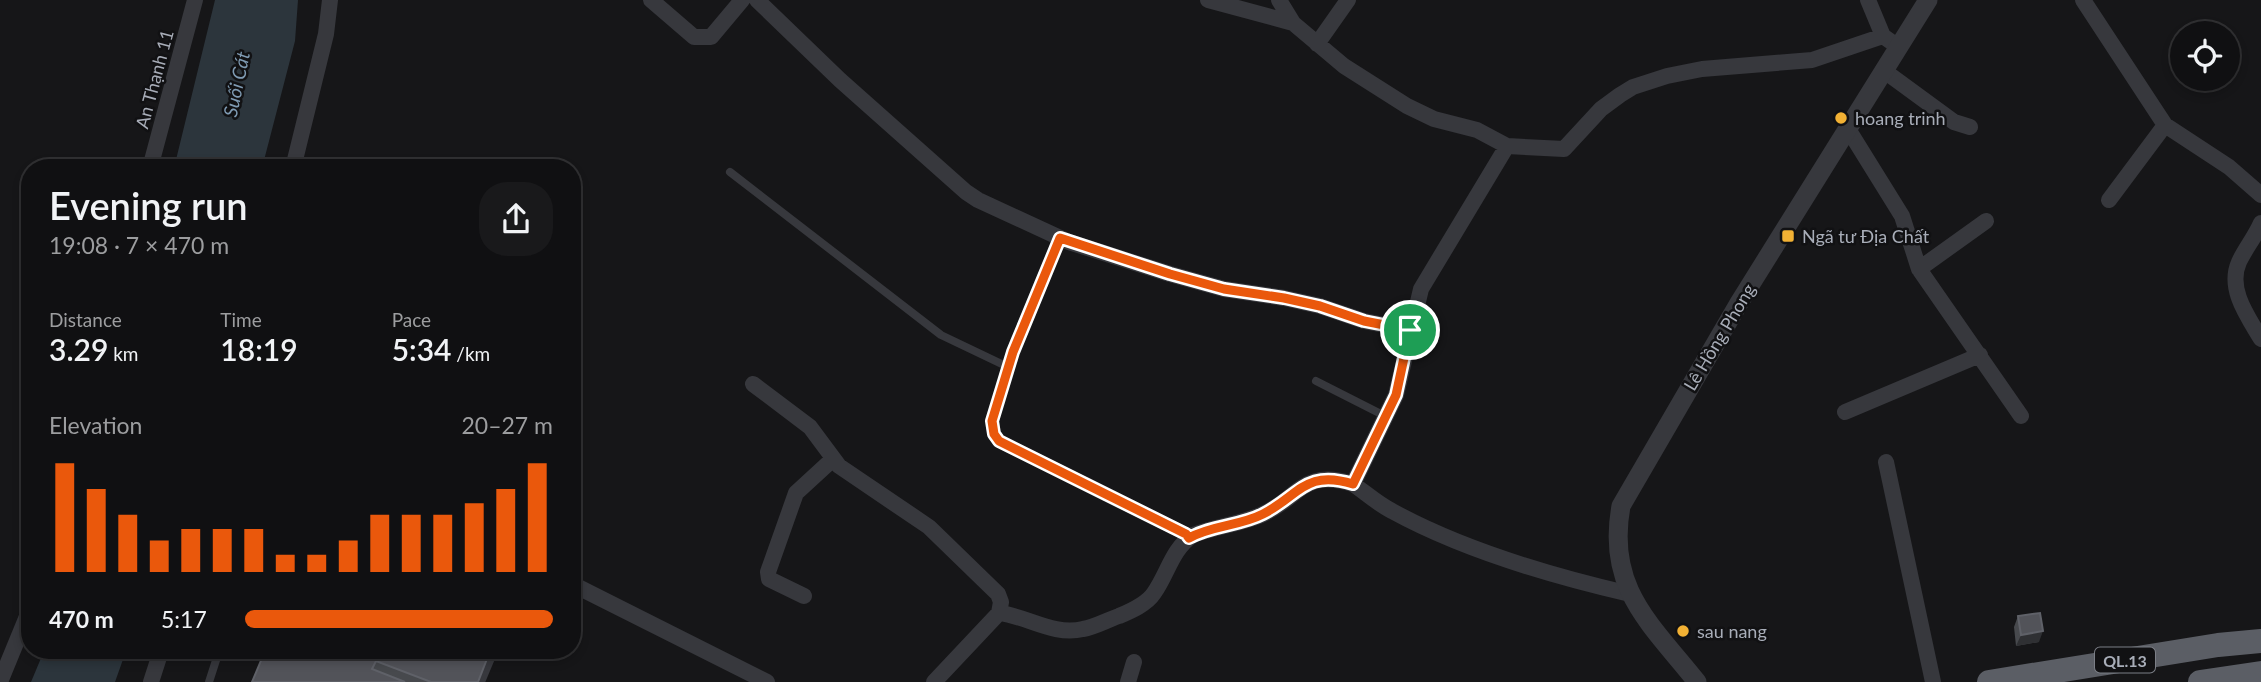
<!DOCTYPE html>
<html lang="en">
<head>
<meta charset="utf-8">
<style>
  body { margin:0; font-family:Lato,sans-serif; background:#19191b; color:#f1f3f6; height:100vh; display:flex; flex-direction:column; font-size:26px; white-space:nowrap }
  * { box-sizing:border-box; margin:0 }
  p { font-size:23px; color:#9c9d9f }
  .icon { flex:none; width:38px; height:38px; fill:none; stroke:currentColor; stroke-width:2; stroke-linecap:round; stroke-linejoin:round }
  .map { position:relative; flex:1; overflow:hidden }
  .details { position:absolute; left:21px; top:159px; width:560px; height:500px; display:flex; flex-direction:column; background:#101012; border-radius:28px; box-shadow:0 4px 10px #0003,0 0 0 2px #303032 }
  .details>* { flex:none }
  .buttons { position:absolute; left:2170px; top:21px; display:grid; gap:14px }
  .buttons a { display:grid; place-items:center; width:70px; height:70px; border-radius:50%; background:#101012; box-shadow:0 4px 10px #0003,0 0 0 2px #303032; font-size:35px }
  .pin { position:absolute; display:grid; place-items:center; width:60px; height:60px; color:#fff; margin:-30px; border:4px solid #fff; border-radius:50%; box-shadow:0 2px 7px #0007 }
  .round { display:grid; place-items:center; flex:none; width:74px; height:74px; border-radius:28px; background:#19191b }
  .head { display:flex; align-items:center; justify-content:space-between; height:119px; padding:0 28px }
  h1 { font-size:38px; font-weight:600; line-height:52px }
  .metrics { display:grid; grid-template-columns:repeat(3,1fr); gap:10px; height:119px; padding:7px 28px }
  .metrics div { display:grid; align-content:center }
  .metrics b { font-size:30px; font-weight:600 }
  .metrics small { font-size:19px; font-weight:400 }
  .metrics p { font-size:19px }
  .chart { height:196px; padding:14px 28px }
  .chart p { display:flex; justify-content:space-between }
  .chart svg { width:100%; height:126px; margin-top:7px; stroke:#ea580c; stroke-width:6 }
  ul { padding:0 28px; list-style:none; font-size:23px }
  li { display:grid; grid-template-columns:112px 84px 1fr; align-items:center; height:52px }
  li i { height:18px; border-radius:9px; background:#ea580c }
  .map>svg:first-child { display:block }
  .water { fill:#2c353c }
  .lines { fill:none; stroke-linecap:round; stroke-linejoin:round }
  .service { stroke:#37383d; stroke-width:8 }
  .minor { stroke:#37383d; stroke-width:16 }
  .tertiary { stroke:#37383d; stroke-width:19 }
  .trunk { stroke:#5b5e65; stroke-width:24 }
  .wall { fill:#47494d }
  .shaded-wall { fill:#2f3033 }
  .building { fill:#525359; stroke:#5f6168; stroke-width:2 }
  .route-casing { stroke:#fff; stroke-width:14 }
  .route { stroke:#ea580c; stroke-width:9 }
  .poi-dot { fill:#f2b134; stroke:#111113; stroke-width:2.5 }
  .labels { text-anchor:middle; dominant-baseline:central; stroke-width:5; stroke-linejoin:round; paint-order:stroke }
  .shield { fill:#111113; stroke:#7b7e86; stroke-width:2 }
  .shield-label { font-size:16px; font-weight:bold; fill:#a8adb8 }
  .street-label { font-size:18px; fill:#a8adb8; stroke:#111113 }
  .poi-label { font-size:18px; fill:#a8adb8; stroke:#111113; text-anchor:start }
  .water-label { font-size:19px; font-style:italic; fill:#7f9bb3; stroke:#111113 }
</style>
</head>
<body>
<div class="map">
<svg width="2261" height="682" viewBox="0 0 2261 682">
  <rect width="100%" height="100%" fill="#161618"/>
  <path class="water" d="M215,0H298L295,41L262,168H174Z
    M44,651H126L115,682H31Z"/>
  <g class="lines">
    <path class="service" d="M730,172L941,335L1008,367
      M1060,238L1013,352L992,421L994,434L999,441L1186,534L1189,538
      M1316,381L1385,416
      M209,682L219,651
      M481,682L494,651"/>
    <path class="minor" d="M651,0L694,37H711L742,0
      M757,0L840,80L966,192L978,200L1069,242L1170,274L1224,289L1284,298L1320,306L1364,321L1410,330
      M1208,0L1293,23
      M1279,0L1293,23L1344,66L1407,106L1434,119L1477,130L1507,146L1564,149L1601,109L1620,95L1633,87L1667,76L1702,69L1812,60L1883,36
      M1868,0L1883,36L1890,41
      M2083,0L2165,125L2229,167L2261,195
      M1317,44L1348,0
      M1883,70L1954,122L1970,127
      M1848,129L1902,216L1919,269L2021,416
      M1507,146L1421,289L1396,395L1353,484C1366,493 1378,504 1392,511C1463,550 1552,576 1630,594
      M150,168L195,0
      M293,168L326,34L330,0
      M2109,200L2165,125
      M2261,223C2255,237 2245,249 2239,262C2227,289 2248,317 2261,339
      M1919,269L1986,221
      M753,384L810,427L839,466L929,527L998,594L1001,602L999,613
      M1845,412L1980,355
      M1886,462L1933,682
      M572,584L767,682
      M804,596L769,579L768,572L796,493L833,459
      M0,682L30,609
      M151,682L161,651
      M934,682L999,613C1027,616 1053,636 1083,629C1095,627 1107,620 1119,616C1131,611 1147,604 1154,593C1168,573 1172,549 1193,535C1215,527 1239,524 1261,515C1299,499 1301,468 1353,484
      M1128,682L1134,662"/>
    <path class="tertiary" d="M1697,682C1650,623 1606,588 1621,506L1739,303L1928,0"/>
    <path class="trunk" d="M1989,682L2218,645L2261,641
      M2200,682L2261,673"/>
  </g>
  <path class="wall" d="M2018,616L2039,642L2016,646L2014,627Z
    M265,651H491L478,682H252Z"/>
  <path class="shaded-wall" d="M2043,631L2039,642L2016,646L2021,635Z"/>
  <path class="building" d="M2040,613L2043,631L2021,635L2018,616Z
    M265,651H490L478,682H431L376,661L372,669L405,682H252Z"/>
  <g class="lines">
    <g class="route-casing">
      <path id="route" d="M1060,238L1170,274L1224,289L1284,298L1320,306L1364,321L1410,330L1396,395L1353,484C1305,469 1299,496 1263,514C1240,526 1212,525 1189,538L1186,534L999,441L994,434L992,421L1013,352Z"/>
    </g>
    <use href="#route" class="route"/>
  </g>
  <g class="poi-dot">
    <circle cx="1841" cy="118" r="7"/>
    <rect x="1781" y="229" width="14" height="14" rx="3.5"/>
    <circle cx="1683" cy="631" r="7"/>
  </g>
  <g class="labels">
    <rect class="shield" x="2095" y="647.5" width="60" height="25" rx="5"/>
    <g class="shield-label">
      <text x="2125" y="660">QL.13</text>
    </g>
    <g class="street-label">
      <text transform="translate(154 79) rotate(-75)">An Thạnh 11</text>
      <text transform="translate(1719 337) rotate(-59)">Lê Hồng Phong</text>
    </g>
    <g class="poi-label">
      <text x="1855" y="118">hoang trinh</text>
      <text x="1802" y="236">Ngã tư Địa Chất</text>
      <text x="1697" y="631">sau nang</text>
    </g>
    <g class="water-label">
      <text transform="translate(236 84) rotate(-78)">Suối Cát</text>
    </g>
  </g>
</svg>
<div class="buttons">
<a><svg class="icon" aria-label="locate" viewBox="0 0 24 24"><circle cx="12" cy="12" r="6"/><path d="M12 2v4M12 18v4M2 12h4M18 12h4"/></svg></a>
</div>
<div class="pin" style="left:1410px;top:330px;background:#1e9e55"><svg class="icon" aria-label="arrive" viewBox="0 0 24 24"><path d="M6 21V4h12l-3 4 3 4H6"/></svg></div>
<section class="details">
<div class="head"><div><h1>Evening run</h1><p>19:08 · 7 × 470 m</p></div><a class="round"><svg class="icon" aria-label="share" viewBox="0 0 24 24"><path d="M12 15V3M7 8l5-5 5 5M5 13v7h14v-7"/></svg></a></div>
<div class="metrics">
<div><p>Distance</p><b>3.29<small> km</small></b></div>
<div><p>Time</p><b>18:19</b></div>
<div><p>Pace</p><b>5:34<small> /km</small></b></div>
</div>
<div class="chart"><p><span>Elevation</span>20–27 m</p>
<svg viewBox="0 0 160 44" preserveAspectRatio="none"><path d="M5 44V6M15 44V15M25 44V24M35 44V33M45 44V29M55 44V29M65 44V29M75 44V38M85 44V38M95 44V33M105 44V24M115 44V24M125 44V24M135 44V20M145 44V15M155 44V6"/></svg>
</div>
<ul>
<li><b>470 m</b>5:17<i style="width:100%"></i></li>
</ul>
</section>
</div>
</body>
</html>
